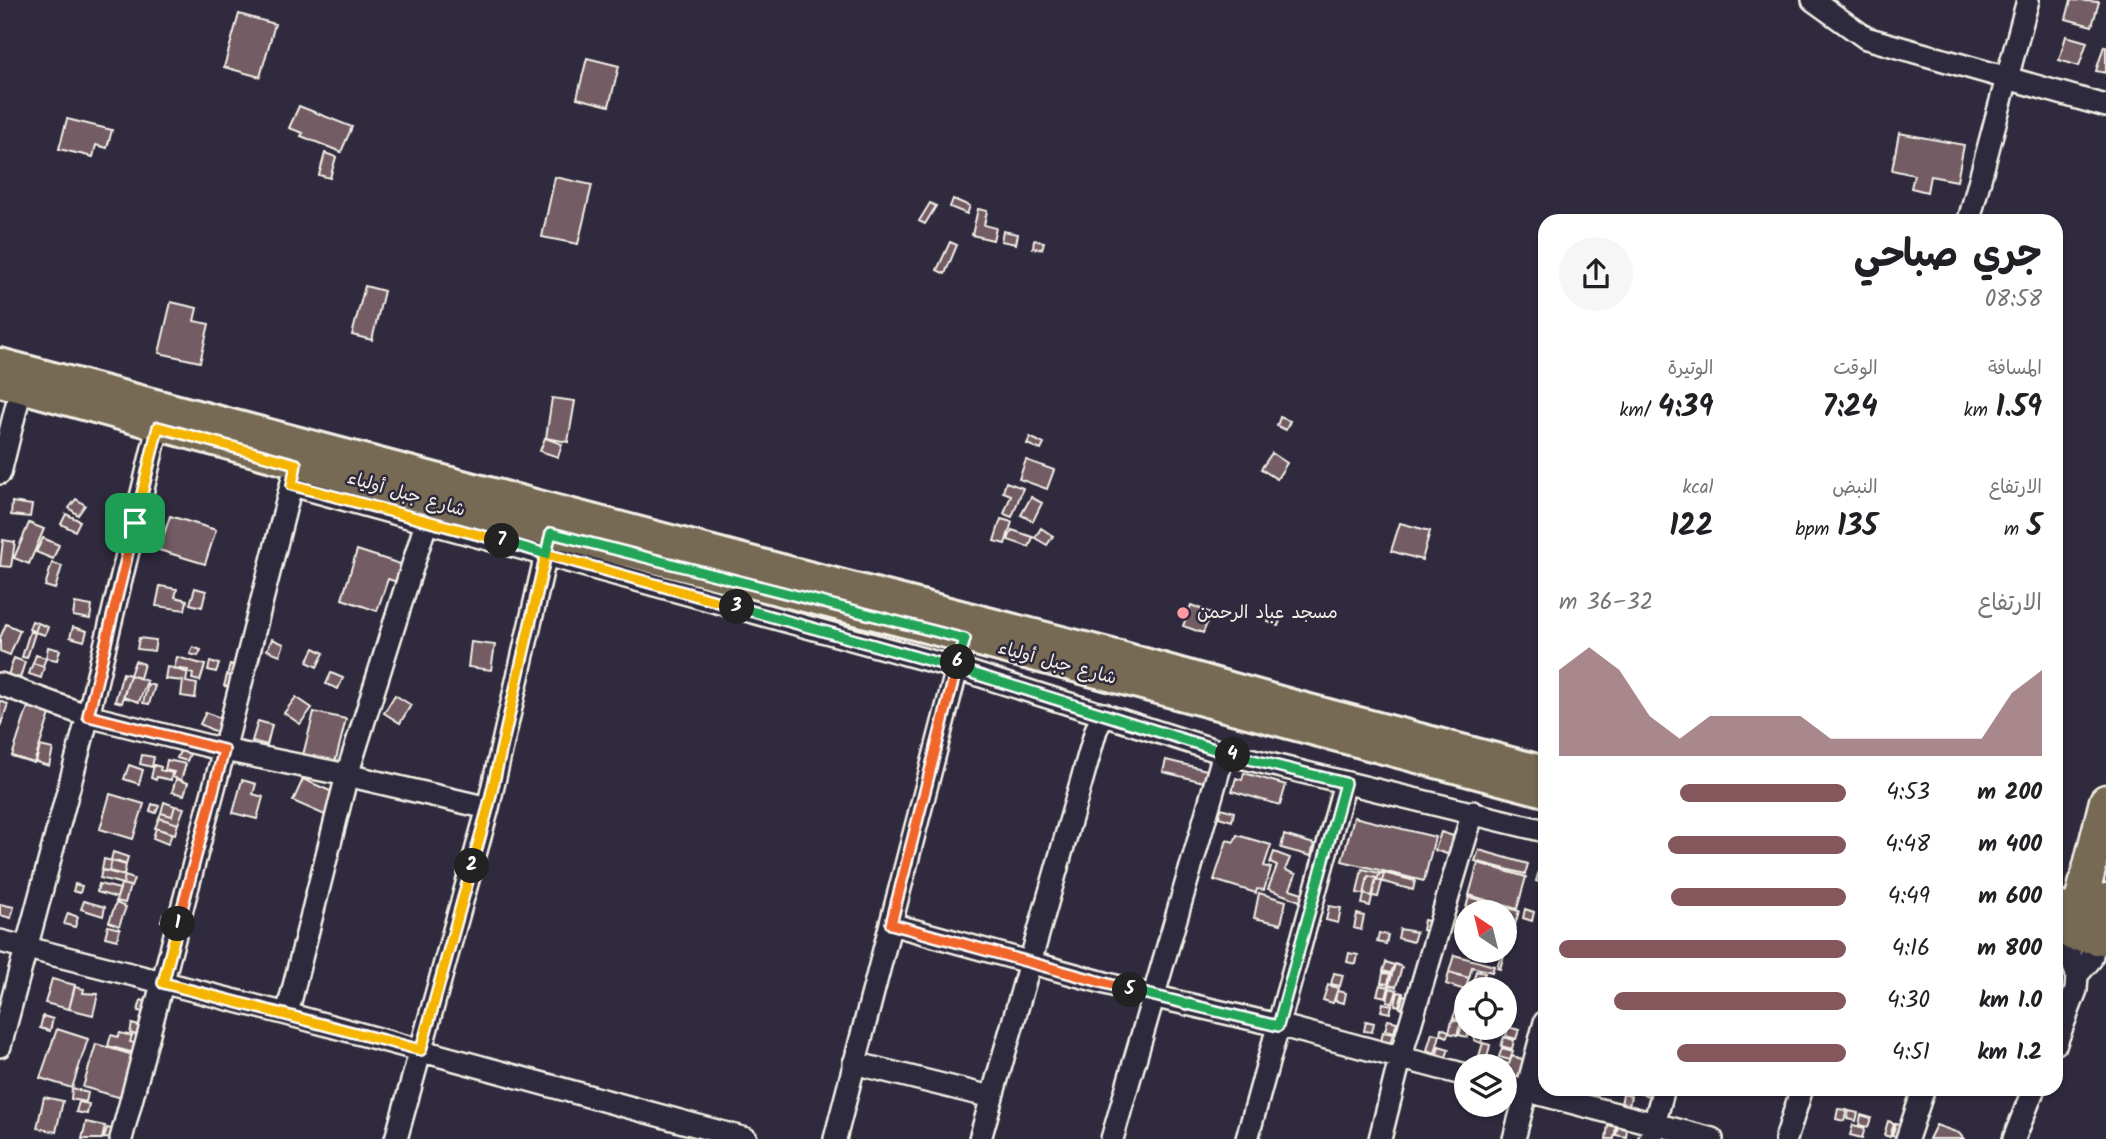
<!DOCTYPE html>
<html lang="ar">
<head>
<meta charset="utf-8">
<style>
  body { margin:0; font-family:Kalam,"Playpen Sans Arabic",sans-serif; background:#f6f6f6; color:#202124; direction:rtl; height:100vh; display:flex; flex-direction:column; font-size:26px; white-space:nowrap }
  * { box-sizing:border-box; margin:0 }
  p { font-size:23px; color:#757577 }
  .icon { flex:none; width:38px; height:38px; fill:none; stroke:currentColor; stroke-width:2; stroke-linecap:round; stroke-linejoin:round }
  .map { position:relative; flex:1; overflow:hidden; direction:ltr }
  .drawer { position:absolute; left:1538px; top:214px; width:525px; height:882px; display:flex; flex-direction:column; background:#fff; border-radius:21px; box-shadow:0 2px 5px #0004; direction:rtl }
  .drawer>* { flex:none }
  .needle { width:46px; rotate:325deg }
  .fabs { position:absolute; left:1454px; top:900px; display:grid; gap:14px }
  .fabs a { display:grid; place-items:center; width:63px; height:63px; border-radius:50%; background:#fff; box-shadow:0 2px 5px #0004; font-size:35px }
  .pin { position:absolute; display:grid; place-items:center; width:60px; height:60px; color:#fff; margin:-30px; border-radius:14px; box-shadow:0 4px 10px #0006 }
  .km { position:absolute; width:35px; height:35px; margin:-18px; border-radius:50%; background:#222; color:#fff; font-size:19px; line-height:35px; text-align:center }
  .round { display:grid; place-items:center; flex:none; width:74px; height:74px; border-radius:37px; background:#f6f6f6 }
  .overview { display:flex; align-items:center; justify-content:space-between; height:119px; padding:0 21px }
  h1 { font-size:38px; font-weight:700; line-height:52px }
  .stats { display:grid; grid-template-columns:repeat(3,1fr); gap:10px; height:119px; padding:7px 21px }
  .stats div { display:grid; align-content:center }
  .stats b { font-size:30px; font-weight:700 }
  .stats small { font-size:19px; font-weight:400 }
  .stats p { font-size:19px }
  .chart { height:196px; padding:14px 21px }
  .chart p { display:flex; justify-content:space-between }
  .chart svg { width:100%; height:126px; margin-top:7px; fill:#84575d; opacity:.7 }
  ul { padding:0 21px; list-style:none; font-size:23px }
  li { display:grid; grid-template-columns:112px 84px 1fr; align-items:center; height:52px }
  li i { height:18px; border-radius:9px; background:#84575d }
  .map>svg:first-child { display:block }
  .building { fill:#735c64; stroke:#f4f1e8; stroke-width:2 }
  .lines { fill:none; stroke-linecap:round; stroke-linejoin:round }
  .minor-casing { stroke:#f4f1e8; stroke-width:26 }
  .major-casing { stroke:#f4f1e8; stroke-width:32 }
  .highway-casing { stroke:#f4f1e8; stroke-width:37 }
  .minor { stroke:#2f2a3d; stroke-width:21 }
  .major { stroke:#776a54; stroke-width:26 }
  .highway { stroke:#776a54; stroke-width:32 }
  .split-1-casing { stroke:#fff; stroke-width:14 }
  .split-2-casing { stroke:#fff; stroke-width:14 }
  .split-3-casing { stroke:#fff; stroke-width:14 }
  .split-4-casing { stroke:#fff; stroke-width:14 }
  .split-5-casing { stroke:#fff; stroke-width:14 }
  .split-6-casing { stroke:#fff; stroke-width:14 }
  .split-7-casing { stroke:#fff; stroke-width:14 }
  .split-8-casing { stroke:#fff; stroke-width:14 }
  .split-1 { stroke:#f0652b; stroke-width:9 }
  .split-2 { stroke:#f5b400; stroke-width:9 }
  .split-3 { stroke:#f5b400; stroke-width:9 }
  .split-4 { stroke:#22a559; stroke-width:9 }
  .split-5 { stroke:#22a559; stroke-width:9 }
  .split-6 { stroke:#f0652b; stroke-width:9 }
  .split-7 { stroke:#22a559; stroke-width:9 }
  .split-8 { stroke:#f5b400; stroke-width:9 }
  .poi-dot { fill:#ff9aa2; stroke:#2f2a3d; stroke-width:2.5 }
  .labels { text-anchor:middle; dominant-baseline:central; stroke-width:5; stroke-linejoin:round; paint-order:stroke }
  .street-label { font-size:18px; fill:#f4f1e8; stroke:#2f2a3d }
  .poi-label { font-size:18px; fill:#f4f1e8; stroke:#2f2a3d; text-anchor:start }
</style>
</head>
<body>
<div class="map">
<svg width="2106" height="1139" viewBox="0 0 2106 1139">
  <rect width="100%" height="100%" fill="#2f2a3d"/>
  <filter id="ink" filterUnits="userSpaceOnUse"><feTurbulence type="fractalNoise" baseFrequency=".0143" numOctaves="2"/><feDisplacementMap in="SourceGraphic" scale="14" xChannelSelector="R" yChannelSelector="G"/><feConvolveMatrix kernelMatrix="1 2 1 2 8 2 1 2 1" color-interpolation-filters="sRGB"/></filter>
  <g filter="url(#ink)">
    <path class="building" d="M2071,0L2099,2L2092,26L2066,19Z
      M239,14L275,24L260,77L224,67Z
      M2066,36L2087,42L2079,66L2059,60Z
      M2104,46L2106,47V73L2096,71Z
      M587,58L619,66L609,106L577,98Z
      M299,106L352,127L341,152L301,136L303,133L289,128Z
      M67,119L112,130L107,148L96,145L93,157L59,149Z
      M1899,133L1964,145L1957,181L1930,176L1927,192L1911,188L1914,175L1892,170Z
      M325,153L336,157L330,178L319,175Z
      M555,177L592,185L578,244L542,237Z
      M953,199L970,206L967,214L950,207Z
      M930,203L936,206L925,224L919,221Z
      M978,209L987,211L984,225L996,228L993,240L972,235Z
      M1003,231L1018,234L1016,244L1001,241Z
      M1034,240L1044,242L1042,249L1033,248Z
      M950,242L957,245L945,274L937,270Z
      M365,286L384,291L372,340L352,335Z
      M171,302L197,308L194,321L209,324L200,362L159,353Z
      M552,398L575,401L568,442L546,438Z
      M1280,417L1290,421L1286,430L1277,426Z
      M1030,437L1044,444L1041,450L1027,444Z
      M545,438L562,444L558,457L540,451Z
      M1272,453L1287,463L1277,479L1261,469Z
      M1026,460L1054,470L1047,489L1019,479Z
      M1006,482L1023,488L1012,517L1004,514L1011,495L1003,492Z
      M1031,497L1042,503L1033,521L1021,515Z
      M76,499L85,505L78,515L69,508Z
      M12,502L32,505L30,517L11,515Z
      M66,514L80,521L75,531L61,524Z
      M170,516L216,530L205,564L159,550Z
      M1001,519L1012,522L1005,544L994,541Z
      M29,523L44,529L29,564L14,558Z
      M1400,523L1430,531L1422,560L1391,551Z
      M1041,528L1053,536L1047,545L1035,538Z
      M1012,530L1033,537L1029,547L1008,540Z
      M43,538L59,545L53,559L36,552Z
      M3,540L15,542L11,567L0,566Z
      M357,550L403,565L397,582L388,579L377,611L342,599Z
      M52,563L62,566L55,589L45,586Z
      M160,586L177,589L175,597L187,600L185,610L156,606Z
      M195,588L206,591L202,607L190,604Z
      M75,603L92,606L90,619L73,616Z
      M1191,605L1211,613L1203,633L1183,626Z
      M1271,614L1281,618L1278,626L1268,622Z
      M32,621L38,623L35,632L29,629Z
      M38,623L48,627L45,635L35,632Z
      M6,624L20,630L10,655L0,651V638Z
      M73,627L87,631L84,641L70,637Z
      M30,631L35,633L27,658L22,657Z
      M139,638L156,640L154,651L137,649Z
      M272,639L284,644L280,655L267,650Z
      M471,642L495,645L491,670L468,667Z
      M48,647L60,650L57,660L46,658Z
      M193,647L201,650L198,656L190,654Z
      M314,648L324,653L317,667L307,662Z
      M36,655L46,658L43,666L33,663Z
      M177,657L205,665L200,681L192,679L193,674L174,669Z
      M14,658L25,662L20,678L8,675Z
      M135,661L144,664L140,678L130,675Z
      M210,662L219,664L216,672L208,670Z
      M33,663L44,667L41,678L29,674Z
      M230,664L241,667L238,677L227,675Z
      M167,667L188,670L186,682L197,684L195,698L181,696L183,681L165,679Z
      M123,673L130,675L122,703L115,701Z
      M331,673L343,678L338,689L326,684Z
      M130,675L147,681L139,702L123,697Z
      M227,675L238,677L235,688L224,686Z
      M148,684L155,686L149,704L143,703Z
      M395,695L411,705L400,723L384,713Z
      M296,697L312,708L300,724L284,713Z
      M0,701L8,704L0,727Z
      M28,707L50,714L34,763L12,756Z
      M206,712L224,720L218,733L200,724Z
      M314,712L346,719L335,763L303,755Z
      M258,721L272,725L267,745L252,741Z
      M40,746L53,749L49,766L36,762Z
      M180,751L190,754L187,761L177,758Z
      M142,755L154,757L152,767L140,764Z
      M167,760L186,764L181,780L172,777L174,772L165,770Z
      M1166,760L1211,771L1208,783L1163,772Z
      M129,765L143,770L139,784L124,779Z
      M154,765L161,767L160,770L172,773L171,780L157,777L156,780L151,778Z
      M1244,773L1286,785L1280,805L1232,791L1236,778L1242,780Z
      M176,779L188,783L184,795L172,792Z
      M303,779L337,794L327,816L293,801Z
      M242,780L256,784L253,794L263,797L257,819L233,813Z
      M110,794L144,804L133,839L100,829Z
      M164,802L175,806L172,816L161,813Z
      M152,804L159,806L156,813L150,811Z
      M175,806L184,808L178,824L159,818L161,813L172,816Z
      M1221,808L1234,812L1232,821L1219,817Z
      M1354,817L1435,837L1424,881L1342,861Z
      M159,818L178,824L175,834L155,828Z
      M156,828L172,834L168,844L153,838Z
      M1441,832L1459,838L1453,856L1435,850Z
      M1237,835L1271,845L1264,866L1271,868L1264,890L1257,889L1256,893L1214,880L1227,840L1234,842Z
      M1284,835L1314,844L1311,856L1281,848Z
      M1479,850L1528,864L1525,874L1475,861Z
      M113,852L128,857L126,864L111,860Z
      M1274,852L1290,858L1285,870L1296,874L1290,889L1309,895L1305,903L1268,889L1277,866L1270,863Z
      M104,859L112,861L109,871L102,870Z
      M112,861L126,865L124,875L109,871Z
      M1478,863L1526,877L1517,909L1469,895Z
      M1540,868L1545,869V884L1536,881Z
      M1362,869L1384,874L1378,897L1357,893Z
      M102,870L125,876L123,884L100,878Z
      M1380,872L1415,881L1413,890L1377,880Z
      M125,876L134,879L131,887L123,884Z
      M1368,876L1376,878L1370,906L1362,904Z
      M75,884L82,886L80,893L73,891Z
      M99,884L120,889L117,898L97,892Z
      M121,884L130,886L125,903L116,901Z
      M1259,893L1286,901L1281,924L1254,918Z
      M1469,897L1519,911L1511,939L1505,937V912H1466V926L1461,925Z
      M84,901L105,907L103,916L81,909Z
      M116,903L126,907L119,926L109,922Z
      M0,904L14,907L11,918L0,915Z
      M1329,906L1341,908L1338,923L1326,920Z
      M1525,909L1534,912L1532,921L1523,918Z
      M68,913L78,917L75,927L64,924Z
      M163,914L176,917L174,925L161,921Z
      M1357,914L1364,916L1361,930L1354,928Z
      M1424,920L1433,922L1430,932L1422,930Z
      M108,926L120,929L117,940L105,937Z
      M1400,929L1416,932L1413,942L1398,938Z
      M1379,933L1388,935L1386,944L1377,942Z
      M1349,953L1358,955L1356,964L1347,962Z
      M1501,954L1504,955L1500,969L1497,968Z
      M1454,955L1494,966L1492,972L1472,967L1469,978L1449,972Z
      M1386,962L1394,965L1391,973L1383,971Z
      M1395,964L1402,967L1396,987L1389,985Z
      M1476,971L1485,973L1480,988L1472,986Z
      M1334,973L1343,975L1340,986L1331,984Z
      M1383,973L1390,974L1388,984L1381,983Z
      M1449,973L1469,978L1465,990L1446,984Z
      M52,979L75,985L69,1009L45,1003Z
      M1328,985L1338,988L1333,1003L1323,1000Z
      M1380,985L1389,987L1386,997L1377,995Z
      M75,987L84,989L83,993L98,994L93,1015L69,1009Z
      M1390,988L1397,990L1393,1003L1387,1001Z
      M1337,991L1346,993L1344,1003L1335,1001Z
      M1398,992L1403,993L1399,1006L1395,1005Z
      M1403,995L1413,997L1410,1010L1400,1008Z
      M141,1000L154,1004L152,1014L138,1011Z
      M1383,1003L1392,1005L1390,1013L1381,1011Z
      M1457,1008L1466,1011L1463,1021L1453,1018Z
      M1466,1014V1027H1470L1467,1037L1459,1035Z
      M43,1016L53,1019L50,1031L40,1028Z
      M1388,1020L1397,1022L1394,1032L1385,1030Z
      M1452,1020L1461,1022L1457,1035L1449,1033Z
      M1366,1021L1374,1023L1372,1032L1364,1031Z
      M132,1024L142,1027L139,1036L130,1033Z
      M1478,1027L1486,1028L1481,1043L1474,1040Z
      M1508,1027L1519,1030L1516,1039L1506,1036Z
      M1441,1028L1449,1031L1447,1037L1440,1034Z
      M57,1029L88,1039L72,1088L40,1078Z
      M1383,1032L1393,1034L1390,1043L1381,1041Z
      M120,1033L132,1036L130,1042L144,1045L142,1055L108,1046L111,1035L118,1037Z
      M1432,1033L1440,1035L1435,1053L1427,1050Z
      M1504,1037L1514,1040L1512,1049L1501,1046Z
      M1483,1043L1490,1045L1487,1058L1479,1056Z
      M96,1044L133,1055L129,1068L137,1071L129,1100L83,1087Z
      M1439,1046L1449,1049L1446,1057L1437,1054Z
      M1502,1048L1513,1051L1510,1060L1499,1057Z
      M1512,1056L1525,1060L1520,1077L1505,1073V1066H1497L1498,1060L1509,1064Z
      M1478,1057L1487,1060L1485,1066L1476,1065Z
      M72,1088L88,1093L86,1102L71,1099Z
      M1571,1088H1587L1585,1097L1569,1093Z
      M1620,1088H1651L1649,1096Z
      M1623,1094L1631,1096L1629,1106L1621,1104Z
      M44,1097L63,1101L56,1132L37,1128Z
      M79,1102L89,1104L87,1114L76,1112Z
      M1838,1109L1847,1110L1844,1121L1836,1119Z
      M1849,1111L1858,1113L1856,1121L1847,1119Z
      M1861,1115L1871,1118L1868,1127L1859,1125Z
      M1888,1121L1894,1123L1890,1137L1884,1135Z
      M86,1122L105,1126L102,1139H82Z
      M1896,1123L1905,1125L1901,1138L1892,1136Z
      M1608,1125L1616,1127L1614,1139H1606Z
      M1853,1125L1865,1128L1862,1138L1850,1135Z
      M1936,1125L1959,1133L1964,1139H1929Z
      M1618,1127L1627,1129L1626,1137L1616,1135Z
      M107,1128L120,1131L117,1139L104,1138Z"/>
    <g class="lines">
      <g class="minor-casing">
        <path id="minor" d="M1813,0L1866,38L2106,106
          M1969,220L2028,0
          M0,473L21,388
          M292,485L956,668L1224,753L1545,831
          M0,684L88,716L224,750L347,775L488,808
          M891,924L1152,996L1278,1025L1466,1075
          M0,941L287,1014L746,1139
          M2077,975L2091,959L2096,938
          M287,1014L347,775L427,520
          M2056,1043L2076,990L2077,975L2070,955L2073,934
          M0,1046L88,716L158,427
          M854,1063L991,1097
          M1505,1085L1712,1139
          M121,1139L224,750L295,470
          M396,1139L488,808L549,541
          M835,1139L960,657
          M980,1139L1096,730L1104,714
          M1112,1139L1224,753
          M1247,1139L1345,783
          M1380,1139L1400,1059L1473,812
          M1514,1139L1545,1022
          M1650,1139L1664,1088
          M1786,1139L1802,1088
          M1907,1139L1924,1088
          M2014,1139L2034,1088"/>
      </g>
      <g class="major-casing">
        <path id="major" d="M0,362L785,569L1120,655L1298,705L1545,770
          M0,383L479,515L965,639L1545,793
          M2056,905L2078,909"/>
      </g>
      <g class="highway-casing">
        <path id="highway" d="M2106,801L2073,934L2106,938
          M2096,938L2106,900"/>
      </g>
      <use href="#minor" class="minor"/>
      <use href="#major" class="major"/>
      <use href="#highway" class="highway"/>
    </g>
  </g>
  <g class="lines" filter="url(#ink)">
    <g class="split-1-casing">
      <path id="split-1" d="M135,523L88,716L224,750L178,924"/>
    </g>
    <g class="split-2-casing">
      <path id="split-2" d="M178,924L163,983L421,1050L472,866"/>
    </g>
    <g class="split-3-casing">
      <path id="split-3" d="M472,866L488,808L546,554L737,607"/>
    </g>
    <g class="split-4-casing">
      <path id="split-4" d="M737,607L956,668L1233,755"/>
    </g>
    <g class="split-5-casing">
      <path id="split-5" d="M1130,990L1278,1026L1345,783L1233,755"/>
    </g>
    <g class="split-6-casing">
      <path id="split-6" d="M958,662L891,924L1130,990"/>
    </g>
    <g class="split-7-casing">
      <path id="split-7" d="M502,541L546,554L551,533L965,639L958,662"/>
    </g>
    <g class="split-8-casing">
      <path id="split-8" d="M135,523L158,427L296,464L292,485L502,541"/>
    </g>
    <use href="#split-1" class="split-1"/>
    <use href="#split-2" class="split-2"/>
    <use href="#split-3" class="split-3"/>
    <use href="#split-4" class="split-4"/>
    <use href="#split-5" class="split-5"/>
    <use href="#split-6" class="split-6"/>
    <use href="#split-7" class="split-7"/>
    <use href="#split-8" class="split-8"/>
  </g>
  <circle class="poi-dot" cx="1183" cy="613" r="7"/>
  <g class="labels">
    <g class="street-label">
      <text transform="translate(406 495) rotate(16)">شارع جبل أولياء</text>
      <text transform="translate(1057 664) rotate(15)">شارع جبل أولياء</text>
    </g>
    <g class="poi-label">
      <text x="1197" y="613">مسجد عباد الرحمن</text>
    </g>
  </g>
</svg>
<div class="fabs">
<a><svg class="needle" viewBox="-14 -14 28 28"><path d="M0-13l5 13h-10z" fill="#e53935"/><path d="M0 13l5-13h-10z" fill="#757577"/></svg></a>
<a><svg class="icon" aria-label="locate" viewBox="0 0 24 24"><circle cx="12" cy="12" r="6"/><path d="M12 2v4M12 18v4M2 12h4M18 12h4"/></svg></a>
<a><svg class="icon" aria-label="layers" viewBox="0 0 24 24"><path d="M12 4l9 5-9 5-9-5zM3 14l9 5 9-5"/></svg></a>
</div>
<div class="pin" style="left:135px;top:523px;background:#1e9e55"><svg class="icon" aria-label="arrive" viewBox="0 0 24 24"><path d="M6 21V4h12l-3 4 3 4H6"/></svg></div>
<b class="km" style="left:178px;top:924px">1</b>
<b class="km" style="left:472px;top:866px">2</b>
<b class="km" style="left:737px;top:607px">3</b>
<b class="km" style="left:1233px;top:755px">4</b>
<b class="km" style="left:1130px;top:990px">5</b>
<b class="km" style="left:958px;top:662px">6</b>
<b class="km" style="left:502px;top:541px">7</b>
<section class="drawer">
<div class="overview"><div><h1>جري صباحي</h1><p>08:58</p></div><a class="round"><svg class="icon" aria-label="share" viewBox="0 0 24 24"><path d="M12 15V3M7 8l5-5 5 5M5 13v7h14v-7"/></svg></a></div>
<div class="stats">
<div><p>المسافة</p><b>1.59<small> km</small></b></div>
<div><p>الوقت</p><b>7:24</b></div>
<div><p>الوتيرة</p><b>4:39<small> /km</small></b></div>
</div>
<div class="stats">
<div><p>الارتفاع</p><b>5<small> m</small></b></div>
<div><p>النبض</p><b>135<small> bpm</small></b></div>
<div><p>kcal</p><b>122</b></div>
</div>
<div class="chart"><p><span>الارتفاع</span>32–36 m</p>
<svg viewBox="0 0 160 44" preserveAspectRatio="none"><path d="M0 44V14L10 6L20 14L30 30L40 38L50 30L60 30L70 30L80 30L90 38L100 38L110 38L120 38L130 38L140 38L150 22L160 14V44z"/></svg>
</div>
<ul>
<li><b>200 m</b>4:53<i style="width:58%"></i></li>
<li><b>400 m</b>4:48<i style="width:62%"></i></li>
<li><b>600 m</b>4:49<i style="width:61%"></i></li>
<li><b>800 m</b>4:16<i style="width:100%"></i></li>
<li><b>1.0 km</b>4:30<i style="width:81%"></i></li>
<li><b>1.2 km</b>4:51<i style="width:59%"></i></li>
</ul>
</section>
</div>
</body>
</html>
